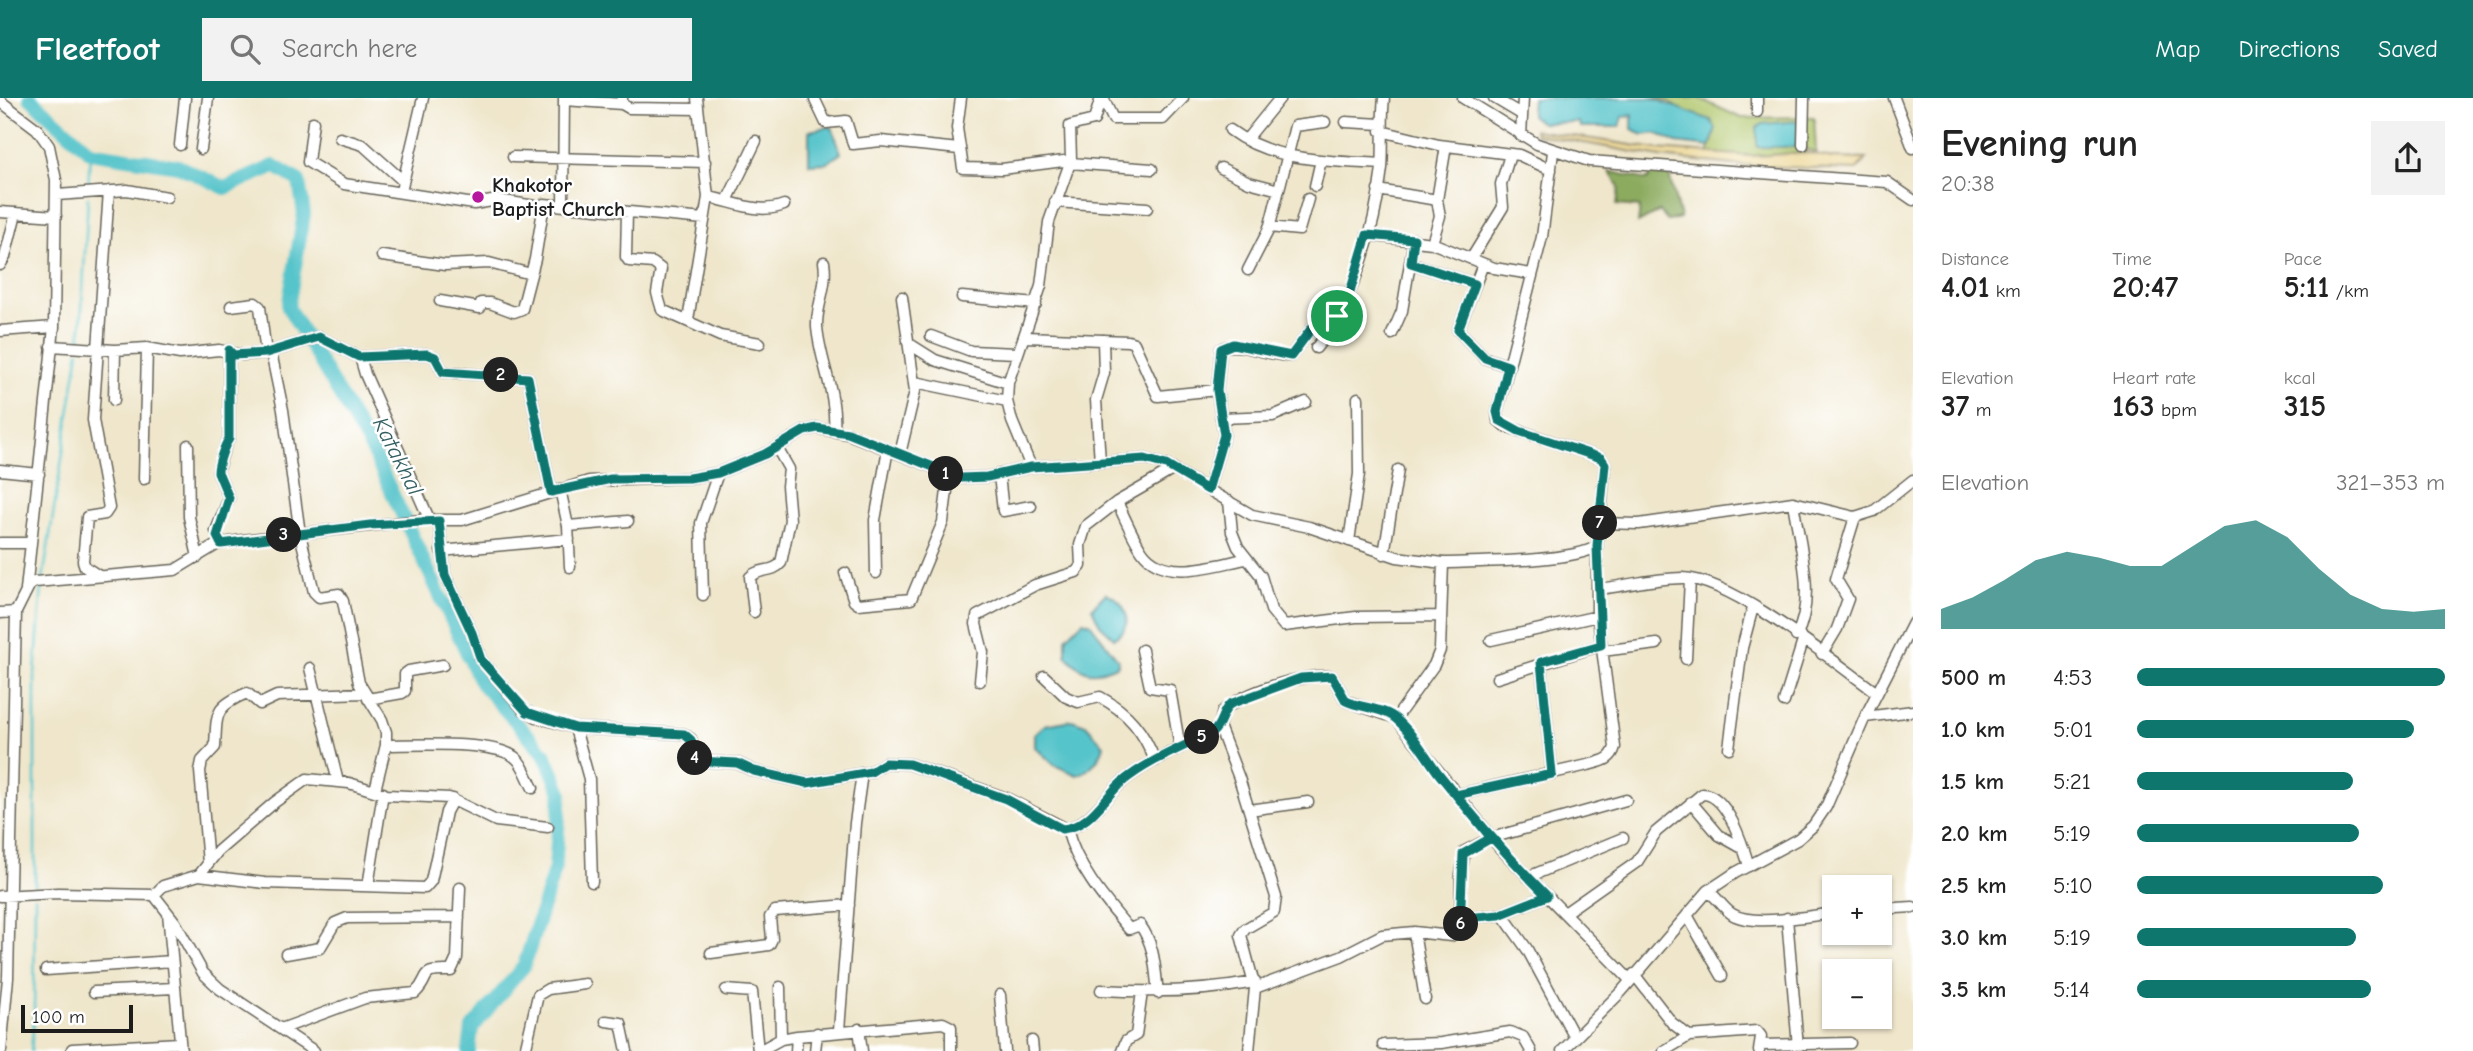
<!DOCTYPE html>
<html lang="en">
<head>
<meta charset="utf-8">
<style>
  body { margin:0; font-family:"Comic Neue",sans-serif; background:#f2f2f2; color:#222; height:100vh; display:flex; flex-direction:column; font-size:26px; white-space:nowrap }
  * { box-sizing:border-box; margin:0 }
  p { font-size:23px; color:#767676 }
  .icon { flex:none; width:38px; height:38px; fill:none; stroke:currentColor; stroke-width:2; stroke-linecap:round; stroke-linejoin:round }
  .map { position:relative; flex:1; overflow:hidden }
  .panel { display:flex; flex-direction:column; background:#fff; width:560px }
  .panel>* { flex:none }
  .fabs { position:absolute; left:1822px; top:777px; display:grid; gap:14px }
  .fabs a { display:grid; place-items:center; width:70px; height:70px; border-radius:0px; background:#fff; box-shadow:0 2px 5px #0004; font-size:35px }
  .scale { position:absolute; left:21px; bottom:18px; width:112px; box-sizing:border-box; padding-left:7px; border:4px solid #1c1c1c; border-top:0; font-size:19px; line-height:24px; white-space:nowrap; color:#1c1c1c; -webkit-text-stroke:5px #fff; paint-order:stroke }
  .pin { position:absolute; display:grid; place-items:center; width:60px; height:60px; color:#fff; margin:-30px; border:4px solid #fff; border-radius:50%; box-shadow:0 2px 7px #0007 }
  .km { position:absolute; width:35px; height:35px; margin:-18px; border-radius:50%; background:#222; color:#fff; font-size:19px; line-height:35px; text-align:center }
  .round { display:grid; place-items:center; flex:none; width:74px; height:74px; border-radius:0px; background:#f2f2f2 }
  .head { display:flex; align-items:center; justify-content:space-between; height:119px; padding:0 28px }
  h1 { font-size:38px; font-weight:600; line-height:52px }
  .figures { display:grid; grid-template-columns:repeat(3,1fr); gap:10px; height:119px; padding:7px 28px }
  .figures div { display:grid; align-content:center }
  .figures b { font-size:30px; font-weight:600 }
  .figures small { font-size:19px; font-weight:400 }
  .figures p { font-size:19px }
  .chart { height:196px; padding:14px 28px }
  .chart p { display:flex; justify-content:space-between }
  .chart svg { width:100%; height:126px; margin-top:7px; fill:#0f766e; opacity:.7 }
  ul { padding:0 28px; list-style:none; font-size:23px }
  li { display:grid; grid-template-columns:112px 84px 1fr; align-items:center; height:52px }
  li i { height:18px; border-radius:9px; background:#0f766e }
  header { display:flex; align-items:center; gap:42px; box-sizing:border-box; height:98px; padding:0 35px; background:#0f766e; color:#fff }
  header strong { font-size:33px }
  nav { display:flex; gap:38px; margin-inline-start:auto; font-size:24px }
  .search { width:490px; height:63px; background:#f2f2f2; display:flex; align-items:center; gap:18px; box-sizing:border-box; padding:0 24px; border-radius:0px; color:#767676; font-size:26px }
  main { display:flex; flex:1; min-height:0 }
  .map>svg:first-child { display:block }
  .green { fill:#b0c66a; stroke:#667143; stroke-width:2; fill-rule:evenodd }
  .forest { fill:#8cab5e; stroke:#54643d; stroke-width:2 }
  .sand { fill:#eeda9e; stroke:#857b5d; stroke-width:2 }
  .water { fill:#56c4cb; stroke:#397074; stroke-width:2 }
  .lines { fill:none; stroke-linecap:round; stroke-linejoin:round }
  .stream { stroke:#56c4cb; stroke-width:2.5 }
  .river { stroke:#56c4cb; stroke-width:14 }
  .minor-casing { stroke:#666359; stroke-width:13 }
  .minor { stroke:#fff; stroke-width:10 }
  .route-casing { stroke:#fff; stroke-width:14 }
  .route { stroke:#0f766e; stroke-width:9 }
  .poi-dot { fill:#b5179e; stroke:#fff; stroke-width:2.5 }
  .labels { text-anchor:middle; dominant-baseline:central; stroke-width:5; stroke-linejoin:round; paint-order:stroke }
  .poi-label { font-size:21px; font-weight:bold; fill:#1c1c1c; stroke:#fff; text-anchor:start }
  .water-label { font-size:23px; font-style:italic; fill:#335f62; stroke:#fff }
</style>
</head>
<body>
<header>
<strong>Fleetfoot</strong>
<div class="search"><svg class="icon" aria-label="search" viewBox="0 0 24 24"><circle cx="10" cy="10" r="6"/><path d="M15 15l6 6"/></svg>Search here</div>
<nav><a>Map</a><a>Directions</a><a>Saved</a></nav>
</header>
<main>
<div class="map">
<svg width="1913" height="953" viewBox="0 0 1913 953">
  <rect width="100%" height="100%" fill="#fff"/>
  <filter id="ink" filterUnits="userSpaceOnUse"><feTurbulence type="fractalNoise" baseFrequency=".0143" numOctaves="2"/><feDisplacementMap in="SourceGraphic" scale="14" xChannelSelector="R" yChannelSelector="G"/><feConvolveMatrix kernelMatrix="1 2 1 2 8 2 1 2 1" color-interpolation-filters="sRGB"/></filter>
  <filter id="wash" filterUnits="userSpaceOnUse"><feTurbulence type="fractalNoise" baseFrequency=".00686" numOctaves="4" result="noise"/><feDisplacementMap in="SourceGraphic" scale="28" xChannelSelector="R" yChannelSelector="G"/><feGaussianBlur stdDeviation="1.57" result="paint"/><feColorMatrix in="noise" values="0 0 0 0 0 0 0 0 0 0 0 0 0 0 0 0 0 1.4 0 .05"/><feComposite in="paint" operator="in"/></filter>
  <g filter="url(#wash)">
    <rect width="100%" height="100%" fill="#efe6cb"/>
    <path class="green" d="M1651,0H1698L1741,20L1814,19L1816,54L1802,50L1807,55L1751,58L1708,55L1713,41L1670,4ZM1757,30L1800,49H1757Z"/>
    <path class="forest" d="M1658,68L1668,72L1680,120L1667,123L1660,113L1638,125L1640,109L1617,107L1619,89L1609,73L1647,82Z"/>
    <path class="sand" d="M1534,32L1657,51L1751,58L1810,55L1832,60L1866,61L1856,72L1734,67L1661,59L1535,36Z"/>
    <path class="water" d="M1532,0H1651L1711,22L1716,31L1710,49L1676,45L1656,35L1643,37L1632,31V17L1622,19L1620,29H1580L1579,24L1541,25L1531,17Z
      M1799,23L1800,49H1757V30L1762,26Z
      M828,29H832L841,55L827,65L809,66V33Z
      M1106,495C1127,503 1136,529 1114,540L1100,527L1092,510Z
      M1083,523L1090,525L1118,562V567C1093,579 1083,577 1066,557V540Z
      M1072,622L1086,627L1104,647C1101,660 1090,673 1077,677L1054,667L1035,649V636L1045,627Z"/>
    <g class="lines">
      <path class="stream" d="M88,92L90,54
        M80,246L88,99
        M43,481L79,253
        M35,792V575L42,488
        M31,953L34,921L35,799"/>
      <path class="river" d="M30,0L90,54L178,68L225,90L274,68L299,83L304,116L288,209L372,352L481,585L544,655L561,694L555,770L524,868L472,930L469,953"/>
    </g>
  </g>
  <g filter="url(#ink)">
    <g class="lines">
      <g class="minor-casing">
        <path id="minor" d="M622,0V6L629,10L698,11
          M961,0L957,30L963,70L1002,71L1071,62
          M1103,0L1113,21H1163L1183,0
          M1463,0L1537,46L1589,63L1887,84L1913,102
          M1494,0L1521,16
          M1894,0L1913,50
          M564,2L622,6
          M815,2L826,25L846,23L853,46L881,43L959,51
          M0,3L37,31L49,48L56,82L54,229L26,492
          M1757,14V0
          M313,24L308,64L344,86L474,106L498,102L541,109
          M1346,24L1381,26
          M1230,32C1273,64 1330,63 1382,66
          M1381,33L1439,47L1519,57L1551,72
          M1521,38L1523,0
          M340,40L363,47L403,83
          M1246,42L1280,0
          M180,47L185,0
          M1803,47L1804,0
          M201,51L208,0
          M1553,54L1542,139L1497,314L1498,322L1505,328L1601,360L1605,366L1600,425L1639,426L1793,404L1855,419L1874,413L1913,382
          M513,59L705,64
          M1070,65L1152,71
          M1221,70L1249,84L1279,92
          M1315,88L1321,62
          M1378,92L1437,102
          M401,93L423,0
          M57,97L127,92L167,99
          M708,99C735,104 758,117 784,107
          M727,103L756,43
          M1055,104L1147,110
          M563,107L564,0
          M0,114L56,118
          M627,114L626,159L629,163L653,165L661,171L657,195L662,212L720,238L760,245
          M1269,129L1299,132L1308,101
          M1367,137L1432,145L1494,170L1531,176
          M1432,145L1440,118L1437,102L1446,48
          M382,158L445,167L489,165L531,176
          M1471,161L1503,109L1501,86L1510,57
          M824,164C828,189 816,207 817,229C820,264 837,295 834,332
          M1411,165L1475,186
          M1483,166L1458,232L1485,260L1508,268
          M0,167L5,159L16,115
          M1248,172L1269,131L1295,28L1325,24
          M962,199L1036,206
          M440,203L480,210L481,205H490L514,214L522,211L535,161L544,106L704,121
          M231,208L255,205L260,209L266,255
          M688,222L708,99L697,0
          M0,233L54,229
          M1392,236L1402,213L1414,141
          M931,238L971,253L1016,255
          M1026,239L1128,243L1134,245L1158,298L1217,292
          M908,245L935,262L1008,285
          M51,248L115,252L147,250L180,256L219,252L242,257L266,255L319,239L359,259L427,256L435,259L443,274L528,280L551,394
          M1316,250C1355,203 1375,131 1382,70C1384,46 1381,24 1384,0
          M271,254L283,312L300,436L314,494L319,499L339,496L343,503L359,585L382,622L386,634V647L375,692
          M360,259L365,276L430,423
          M915,284L1007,303
          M114,302L115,252
          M1221,320L1273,318L1306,304
          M188,347L189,419L198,459
          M900,356L915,293L902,199
          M1100,364L1096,302L1104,275L1103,242
          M1031,369L1012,323L1007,303L1008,285L1041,188L1049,124L1071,62L1070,28L1094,22L1101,0
          M0,372L39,376
          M999,377L1003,413L1031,408
          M144,381L147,250
          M560,391L568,428L570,469
          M1208,392L1224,337L1217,292L1221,251C1236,241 1271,259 1291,258L1314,227L1322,226L1330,231
          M1229,403L1232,434L1238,449L1261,478L1271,512L1284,528L1356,519L1440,518
          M1117,404C1125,420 1132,438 1142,453C1164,485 1214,467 1245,461
          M1793,404C1799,446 1817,500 1796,538
          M439,423L445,477L472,535L481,562L523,611L537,619L575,630L684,636L691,641L697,663L737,665L754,673L807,685L871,674L885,665L909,666L1006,700L1067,731C1092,723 1103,702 1121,685C1147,663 1183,649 1213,633L1219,628L1223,613C1245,593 1303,576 1332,578L1346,603L1396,620
          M1600,425L1597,448C1576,464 1473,464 1443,465L1440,552L1434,567L1396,620L1500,750L1630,882
          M568,428L628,423
          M1349,443L1359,376L1358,300
          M0,445H30
          M221,446L216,433L229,400L218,374C219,366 224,348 229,341V252
          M441,453L569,441
          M1384,456L1398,372
          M845,475L854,503L858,506L911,501L943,424L949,377
          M876,475L875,422L888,351
          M99,478L85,469L83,463L87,419L105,416L109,410L93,322L109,93
          M1598,491C1625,488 1655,480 1683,480C1733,481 1835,565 1877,595
          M703,497L701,425L718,375
          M754,514L750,479C758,470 773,475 781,465L790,422L787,388L789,371L777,350
          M0,515L16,514L30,486L35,484L175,472L218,446L243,442L422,422H462L589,383L689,380L718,375L765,356L804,333L817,330L848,336L961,380L987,379L1031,369L1145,361L1166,367L1252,417L1309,429L1397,459L1443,465
          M1491,542L1598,518
          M1142,552L1150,589L1170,592L1180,650
          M1602,553L1657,546
          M1822,556L1837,531L1848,501L1836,481L1855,419
          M1686,561L1690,481
          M1541,564L1552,676
          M310,570L338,684
          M1044,578L1066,599L1078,604L1100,599C1128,614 1144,634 1155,663
          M1497,580L1601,547
          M980,583L983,554L976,526L977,518L1035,487L1076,474L1081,468L1080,447L1086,428L1117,404L1174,371
          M368,601L402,595L405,593V576L409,573L443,567
          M1784,604L1803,543
          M1865,619L1913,613
          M1219,628L1239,680L1276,799L1274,814L1245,831L1241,837L1255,890L1249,953
          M575,630L589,681L592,784
          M386,647C413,647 499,642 517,661C524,668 528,681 533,690
          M1729,650L1742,550L1753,509
          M1456,697L1588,667C1601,663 1611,663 1615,649L1597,513V448
          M1691,704L1719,737L1744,751
          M1249,712L1308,704
          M1067,731C1076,768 1104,801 1129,831L1140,827C1155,847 1155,871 1158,895
          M208,765L200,673L202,663L215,649C217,617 213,609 247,595L260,606L277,598L364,595
          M199,777L218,753L275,704L307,681L349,685L387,697L449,700L496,723L548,729
          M1528,779L1623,740
          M368,788L383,695
          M1708,793C1717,799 1723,810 1732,816C1752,829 1809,818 1834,815
          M154,797L163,788L199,777L265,785L425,790L431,783L446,714L453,701
          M0,798L58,795L154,797L175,824L203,875L220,891L314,953
          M1880,811L1913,809
          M1566,814L1637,764L1656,734L1702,696C1727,695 1743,748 1749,768
          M168,815L181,953
          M1502,816L1527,851L1575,940
          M1687,817L1722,878
          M1787,820L1798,949
          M1460,828L1461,776L1465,753L1491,740L1626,702
          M1414,834L1425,901
          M711,855L769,847L772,841L770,819L775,813L849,807
          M286,856L320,850L335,825L347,820L459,819
          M46,872L172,863
          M1634,876L1672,925L1689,938L1757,933L1761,938L1759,953
          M780,889L781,941
          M1255,890L1341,858L1382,837L1414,834L1451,838L1456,835L1467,820L1499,817L1547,798
          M726,892L752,894L758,953
          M1101,892C1154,895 1203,894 1255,884
          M94,894L174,890
          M1000,897L1005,953
          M606,923L621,925L627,953
          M281,931L365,900L415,895C433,878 416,872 451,873L457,860L460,790
          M859,931L862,953
          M839,932L855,725L862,675
          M1032,943L1033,953
          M1383,947L1441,945L1510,934L1523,939L1531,953
          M1760,947L1850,945
          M72,951L179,945
          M1,953L8,880L16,514
          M525,953L538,897L548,891L585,886
          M759,953L781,941L797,938L943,925L951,929V953
          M796,953L797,938
          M815,953L817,935
          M1122,953L1126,943L1136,937L1142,894
          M1562,953L1621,894L1708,793L1735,775L1798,741L1813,728L1826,709L1865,619L1913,525
          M1664,953L1689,938"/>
      </g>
      <use href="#minor" class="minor"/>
    </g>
  </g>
  <g class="lines" filter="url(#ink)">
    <g class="route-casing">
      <path id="route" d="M1337,218L1330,231L1322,226L1314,227L1291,258L1233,246L1221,251L1217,292L1224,337L1208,392L1166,367L1145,361L1031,369L987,379L961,380L848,335L817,330L804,333L765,356L718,375L689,380L611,381L551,394L528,280L443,274L435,259L427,256L359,259L319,239L266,255L233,257L229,252V341C224,348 218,366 218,374L229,400L217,438L221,446L370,427L439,423L445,477L472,535L481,562L527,614L575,630L684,636L691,642L697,663L737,665L754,673L807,685L871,674L885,665L909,666L1006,701L1062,731C1090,729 1103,701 1121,685C1147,663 1183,649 1213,634C1222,626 1221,615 1230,606L1301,580L1332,578L1346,603C1360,610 1384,610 1396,621C1413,635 1426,659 1439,676C1473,719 1508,759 1547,798L1499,817L1466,820L1460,830L1463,756L1491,740L1456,697L1552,676L1541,564L1601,547L1597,448L1605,366L1601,360L1519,333L1499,322L1497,314L1508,268L1485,260L1458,232L1475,186L1411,165L1414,141L1367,137L1348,201L1337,218"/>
    </g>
    <use href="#route" class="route"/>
  </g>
  <circle class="poi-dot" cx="478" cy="99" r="7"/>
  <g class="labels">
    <g class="poi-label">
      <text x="492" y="87">Khakotor<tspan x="492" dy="24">Baptist Church</tspan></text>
    </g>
    <g class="water-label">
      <text transform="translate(398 358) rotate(63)">Katakhal</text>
    </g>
  </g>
</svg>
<div class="fabs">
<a>+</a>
<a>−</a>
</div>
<div class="scale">100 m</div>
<div class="pin" style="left:1337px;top:218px;background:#1e9e55"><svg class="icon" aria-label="arrive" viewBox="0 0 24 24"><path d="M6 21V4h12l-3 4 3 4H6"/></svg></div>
<b class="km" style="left:946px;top:376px">1</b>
<b class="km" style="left:501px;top:277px">2</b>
<b class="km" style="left:284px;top:437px">3</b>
<b class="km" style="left:695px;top:660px">4</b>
<b class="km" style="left:1202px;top:639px">5</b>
<b class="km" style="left:1461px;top:826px">6</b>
<b class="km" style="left:1600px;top:425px">7</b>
</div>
<section class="panel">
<div class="head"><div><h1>Evening run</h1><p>20:38</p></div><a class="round"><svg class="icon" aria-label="share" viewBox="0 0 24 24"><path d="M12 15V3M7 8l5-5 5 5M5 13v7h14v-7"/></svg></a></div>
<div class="figures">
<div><p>Distance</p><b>4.01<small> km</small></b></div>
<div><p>Time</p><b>20:47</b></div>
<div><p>Pace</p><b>5:11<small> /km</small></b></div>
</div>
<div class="figures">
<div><p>Elevation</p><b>37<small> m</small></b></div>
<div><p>Heart rate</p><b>163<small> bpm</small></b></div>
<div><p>kcal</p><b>315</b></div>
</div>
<div class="chart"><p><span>Elevation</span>321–353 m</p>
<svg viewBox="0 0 160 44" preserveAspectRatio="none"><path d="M0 44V37L10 33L20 27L30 20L40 17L50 19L60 22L70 22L80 15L90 8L100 6L110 12L120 23L130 32L140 37L150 38L160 37V44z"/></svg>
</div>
<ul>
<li><b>500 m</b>4:53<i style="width:100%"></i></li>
<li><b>1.0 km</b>5:01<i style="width:90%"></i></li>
<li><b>1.5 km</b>5:21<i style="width:70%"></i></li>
<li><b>2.0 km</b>5:19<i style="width:72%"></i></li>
<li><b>2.5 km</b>5:10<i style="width:80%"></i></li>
<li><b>3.0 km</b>5:19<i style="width:71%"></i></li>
<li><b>3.5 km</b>5:14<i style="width:76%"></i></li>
</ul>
</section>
</main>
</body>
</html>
